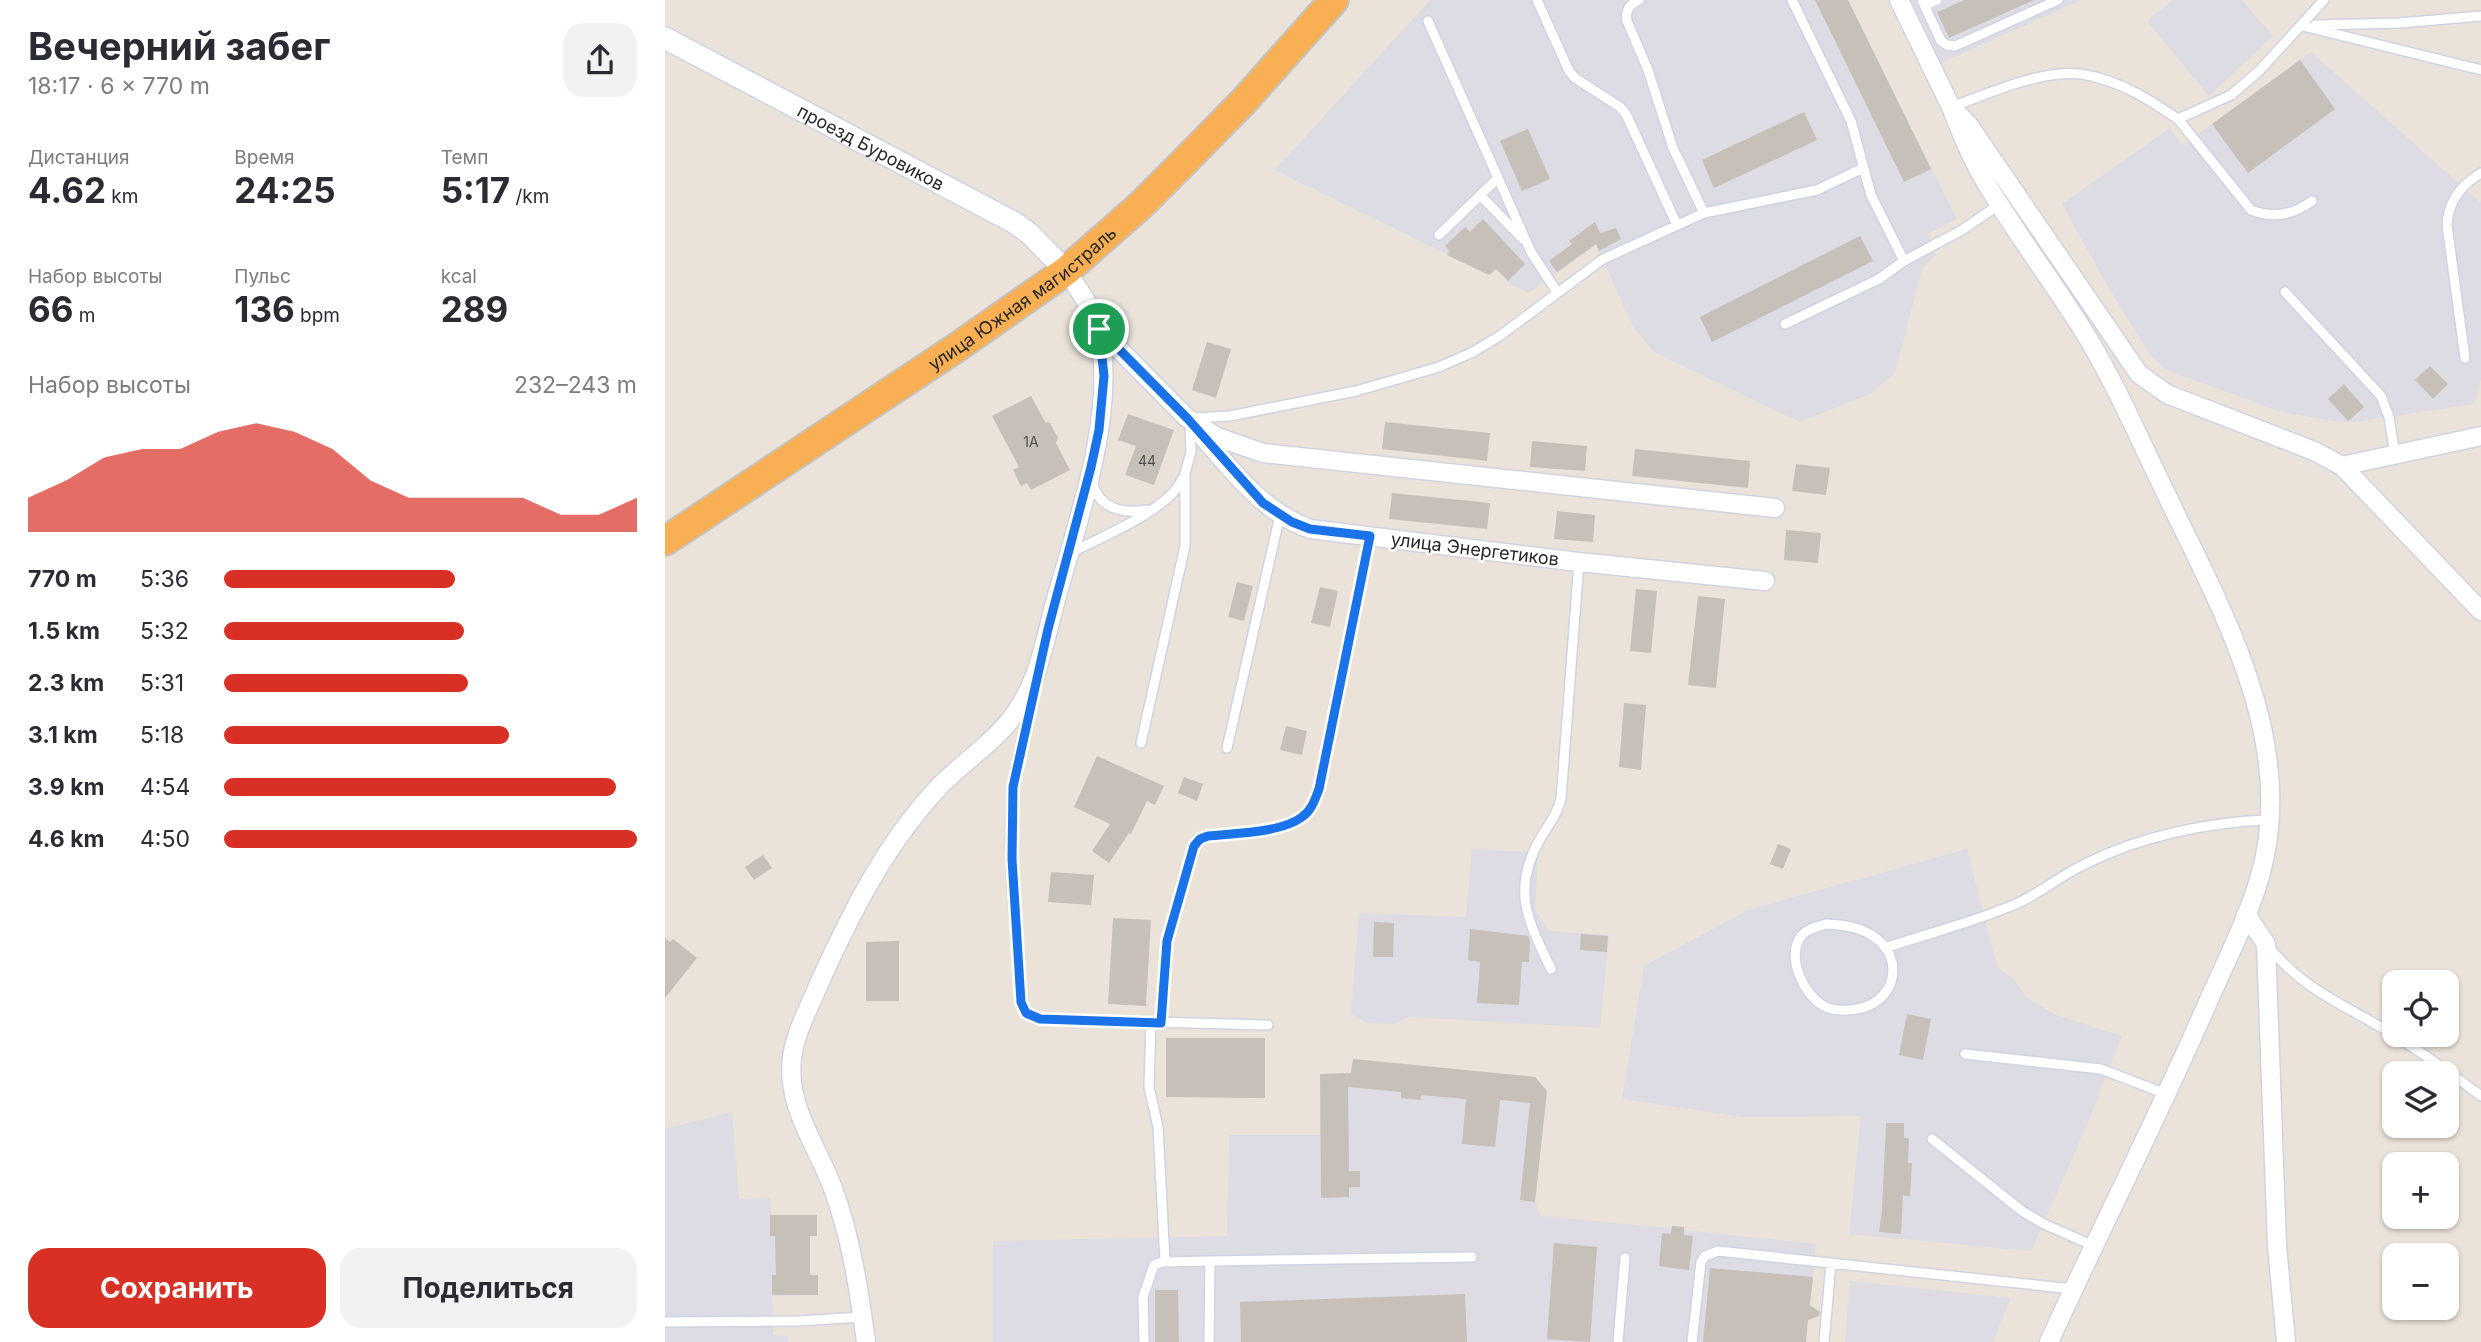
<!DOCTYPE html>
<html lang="ru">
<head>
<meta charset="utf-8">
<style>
  body { margin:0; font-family:Inter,sans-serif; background:#f2f2f3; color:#2b2b33; height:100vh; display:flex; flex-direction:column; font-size:26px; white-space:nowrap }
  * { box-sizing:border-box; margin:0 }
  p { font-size:23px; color:#7c7c81 }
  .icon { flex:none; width:38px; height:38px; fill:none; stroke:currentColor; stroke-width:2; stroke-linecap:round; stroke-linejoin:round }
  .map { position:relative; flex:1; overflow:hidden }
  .details { display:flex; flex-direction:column; background:#fff; width:665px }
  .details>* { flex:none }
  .tools { position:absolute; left:1717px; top:970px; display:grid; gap:14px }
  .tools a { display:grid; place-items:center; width:77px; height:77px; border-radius:14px; background:#fff; box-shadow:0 2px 5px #0004; font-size:35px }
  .pin { position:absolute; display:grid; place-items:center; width:60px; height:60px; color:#fff; margin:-30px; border:4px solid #fff; border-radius:50%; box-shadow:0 2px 7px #0007 }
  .round { display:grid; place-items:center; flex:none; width:74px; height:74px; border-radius:21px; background:#f2f2f3 }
  .head { display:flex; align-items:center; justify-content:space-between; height:119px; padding:0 28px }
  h1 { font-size:38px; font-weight:700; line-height:52px }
  .metrics { display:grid; grid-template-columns:repeat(3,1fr); gap:10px; height:119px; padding:7px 28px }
  .metrics div { display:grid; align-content:center }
  .metrics b { font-size:35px; font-weight:700 }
  .metrics small { font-size:19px; font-weight:400 }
  .metrics p { font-size:19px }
  .chart { height:196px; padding:14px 28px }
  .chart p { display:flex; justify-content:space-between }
  .chart svg { width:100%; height:126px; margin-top:7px; fill:#d93025; opacity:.7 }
  .cta { display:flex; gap:14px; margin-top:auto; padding:14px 28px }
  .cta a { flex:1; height:80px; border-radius:21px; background:#d93025; color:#fff; font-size:28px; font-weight:700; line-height:80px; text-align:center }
  .cta a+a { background:#f2f2f3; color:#2b2b33 }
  ul { padding:0 28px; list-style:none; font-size:23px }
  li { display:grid; grid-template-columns:112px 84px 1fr; align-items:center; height:52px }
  li i { height:18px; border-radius:9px; background:#d93025 }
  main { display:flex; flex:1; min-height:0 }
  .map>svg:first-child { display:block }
  .industrial { fill:#dddbe3 }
  .building { fill:#c6c0b9 }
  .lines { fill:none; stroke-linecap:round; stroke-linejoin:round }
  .service-casing { stroke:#cfd3e2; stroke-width:12 }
  .minor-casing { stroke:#cfd3e2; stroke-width:21 }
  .tertiary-casing { stroke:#cfd3e2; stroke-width:24 }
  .trunk-casing { stroke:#c3c3c3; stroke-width:32 }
  .service { stroke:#fff; stroke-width:9 }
  .minor { stroke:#fff; stroke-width:18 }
  .tertiary { stroke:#fff; stroke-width:21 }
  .trunk { stroke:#f9af54; stroke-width:28 }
  .route-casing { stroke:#fff; stroke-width:14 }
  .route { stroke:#1a73e8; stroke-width:9 }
  .labels { text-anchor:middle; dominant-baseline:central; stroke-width:5; stroke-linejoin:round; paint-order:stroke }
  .number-label { font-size:14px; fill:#504e4c }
  .street-label { font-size:18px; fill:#282828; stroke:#fff }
</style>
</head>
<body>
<main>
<section class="details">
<div class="head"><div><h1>Вечерний забег</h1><p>18:17 · 6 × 770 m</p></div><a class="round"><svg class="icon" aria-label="share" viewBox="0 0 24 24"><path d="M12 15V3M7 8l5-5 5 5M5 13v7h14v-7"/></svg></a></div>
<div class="metrics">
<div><p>Дистанция</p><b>4.62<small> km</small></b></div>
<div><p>Время</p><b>24:25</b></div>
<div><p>Темп</p><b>5:17<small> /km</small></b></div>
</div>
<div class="metrics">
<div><p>Набор высоты</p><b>66<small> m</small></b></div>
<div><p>Пульс</p><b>136<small> bpm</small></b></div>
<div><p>kcal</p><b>289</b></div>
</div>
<div class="chart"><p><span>Набор высоты</span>232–243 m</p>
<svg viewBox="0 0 160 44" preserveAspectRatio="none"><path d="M0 44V32L10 26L20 18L30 15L40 15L50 9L60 6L70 9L80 15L90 26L100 32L110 32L120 32L130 32L140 38L150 38L160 32V44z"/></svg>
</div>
<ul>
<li><b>770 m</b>5:36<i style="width:56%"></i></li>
<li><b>1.5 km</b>5:32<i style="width:58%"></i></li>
<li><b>2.3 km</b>5:31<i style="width:59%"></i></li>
<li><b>3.1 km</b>5:18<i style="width:69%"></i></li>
<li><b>3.9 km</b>4:54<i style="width:95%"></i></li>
<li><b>4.6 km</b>4:50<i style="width:100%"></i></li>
</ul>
<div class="cta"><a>Сохранить</a><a>Поделиться</a></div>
</section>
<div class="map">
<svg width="1816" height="1342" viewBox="0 0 1816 1342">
  <rect width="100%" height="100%" fill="#ebe3d9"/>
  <path class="industrial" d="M765,0H1183L1292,219L1263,234L1271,255L1257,269L1230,373L1205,394L1135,422L989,352L969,329L931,245L864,293L846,284L831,269L824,275L610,170Z
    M1246,0H1416L1276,63Z
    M1508,0H1577L1608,36L1544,96L1482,21Z
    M1646,52L1816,203V379L1809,404L1690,422H1674L1613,411L1500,369L1485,355L1443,287L1397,204L1505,128L1518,145Z
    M807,849L861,852L873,859L870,909L884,931L944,935L935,1028L744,1017L730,1024L702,1023L686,1014L694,913L801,917Z
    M1302,849L1332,967L1349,979L1362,998L1391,1015L1457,1036L1422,1125L1366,1251L1184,1234L1196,1116L1077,1117L957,1099L979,966L1083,910Z
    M688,1059L870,1077L882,1091L870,1202L876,1216L1006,1228L1007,1226L1019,1227L1020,1230L1151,1244L1145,1305L1152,1311V1317L1143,1320L1141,1342H328V1241L562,1236L564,1135H655V1074L686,1073Z
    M67,1112L74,1199L105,1198L106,1215H152V1236H145V1274L153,1275V1295L107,1296L108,1335L123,1336V1342H0V1129Z
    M1185,1281L1346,1298L1328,1342H1180Z"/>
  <path class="building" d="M1150,0H1183L1266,169L1239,182Z
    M1300,0H1369L1284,38L1272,12Z
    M1635,60L1670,109L1583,173L1547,124Z
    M1139,112L1152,140L1049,188L1037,160Z
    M863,129L885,179L857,191L835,141Z
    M818,219L860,264L843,281L831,269L824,275L782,255L785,251L780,246L800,227L805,232Z
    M930,222L935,233L951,228L956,239L934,251L931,244L892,272L884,261L907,244L904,241Z
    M1195,236L1208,261L1047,342L1035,317Z
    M542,342L566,349L551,398L527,390Z
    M1765,366L1783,384L1768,399L1750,380Z
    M1679,384L1699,407L1683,421L1663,399Z
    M366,396L380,422L385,423L393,438L391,443L405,470L366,490L362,483L356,486L348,470L354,467L327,416Z
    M463,414L509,430L489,485L460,475L471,446L453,440Z
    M720,422L825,433L822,461L717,449Z
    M867,441L922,446L920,471L865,467Z
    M970,449L1085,461L1083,488L967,476Z
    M1131,464L1165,468L1161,495L1127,491Z
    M727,493L825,503L822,529L724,519Z
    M892,511L930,515L928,542L889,539Z
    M1121,530L1156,533L1153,563L1119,560Z
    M572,582L588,586L579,621L563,617Z
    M655,587L673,591L665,627L646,623Z
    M971,589L992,591L986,653L965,651Z
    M1033,596L1060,599L1051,688L1023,685Z
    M959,703L981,705L976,770L954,767Z
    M621,726L642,731L637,755L615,750Z
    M432,756L499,786L490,805L482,801L466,834L464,833L444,863L427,851L445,824L409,807Z
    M519,777L538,784L532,801L513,793Z
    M1113,844L1126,849L1118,869L1105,864Z
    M98,855L107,868L89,880L80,867Z
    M386,872L429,875L426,905L383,902Z
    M448,918L486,920L481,1006L443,1004Z
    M709,922L729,923L728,957H708Z
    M805,929L863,936L865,941L864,962H857L854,1005L812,1003L815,962L803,960Z
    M916,934L943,936L942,952L915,950Z
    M0,938L5,942L8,939L32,958L0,998Z
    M234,941V1001H201V942Z
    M1242,1014L1266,1019L1258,1060L1234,1055Z
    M501,1038H600V1098L501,1097Z
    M688,1059L870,1077L882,1091L870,1202L855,1200L865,1103L835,1100L830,1147L797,1144L801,1099L756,1095V1100L736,1098V1092L683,1087L684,1171H695V1187H684V1197L656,1198L655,1074L686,1073Z
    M1221,1123H1239V1138H1244L1243,1163H1247L1245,1196L1238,1195L1236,1234L1214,1232L1217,1211Z
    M105,1215H152V1236H145V1275H153V1295H107V1275H111L110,1236H105Z
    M1007,1226L1019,1227V1235L1028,1236L1024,1270L994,1266L997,1233L1006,1234Z
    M889,1243L932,1247L925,1342L882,1339Z
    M1045,1268L1148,1277L1145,1305L1155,1312L1154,1316L1143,1320L1141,1342H1038Z
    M490,1290H513L514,1342H490Z
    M800,1294L802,1342H576L575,1302Z"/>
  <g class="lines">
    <g class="service-casing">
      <path id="service" d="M872,0L904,71L910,78L955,107L961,114L1012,225
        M974,0C964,5 960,10 962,21L983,70L1008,148L1039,213
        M1127,0L1186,121L1206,195L1239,261
        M1257,0L1276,41L1282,45L1290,46L1393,0
        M1260,5L1272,0
        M763,21L866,252L892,292
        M1650,25L1735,23L1816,16
        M1638,26L1816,70
        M1286,107C1326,93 1384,65 1426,76C1459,83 1486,101 1513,119L1566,95L1594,71L1659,0
        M1513,119L1586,210C1608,219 1628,215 1647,201
        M815,195L858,239
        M774,235L833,178
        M1620,292L1716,396L1724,417L1730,455
        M1120,324L1214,279L1239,261L1297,230L1335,204
        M1800,358L1782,225C1783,202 1796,185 1816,173
        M528,418L565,416L691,391L774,367L808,352L836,335L938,259L1039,213L1152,190L1198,168
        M427,482C434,509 458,514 482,510
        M405,553C434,538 506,509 517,479
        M368,695C361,725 352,755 348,785C340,851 352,935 357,1002L361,1013L375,1019L603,1025
        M476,743L520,546V473L526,452L525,429
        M562,748L615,515
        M1161,924C1180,925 1197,927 1212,939C1236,958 1232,992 1205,1005C1195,1010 1175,1012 1163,1008C1140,999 1119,956 1137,935C1143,928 1153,927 1161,924Z
        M1604,947C1639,991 1681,1005 1727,1034C1758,1053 1787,1074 1816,1096
        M1220,948C1264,933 1310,922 1353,903C1377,892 1398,874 1422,863C1477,836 1543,822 1604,820
        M886,969C864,923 846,891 874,841C882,826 892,816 896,799L914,562
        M486,1022L484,1087L493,1127L500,1262
        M496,1023L502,941L529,846L535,839L543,837C570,833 616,833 637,817C647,810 650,799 654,789L705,536
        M1300,1054L1436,1069L1501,1094
        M1267,1139L1357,1211L1379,1224L1429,1246
        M0,1322L134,1321L197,1317
        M479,1342L478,1297L489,1265L497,1262L545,1261
        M544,1342L545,1261L807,1257
        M953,1342L960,1258
        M1027,1342L1036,1262L1040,1256L1053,1251L1408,1289
        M1159,1342L1166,1263"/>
    </g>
    <g class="minor-casing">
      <path id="minor" d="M1234,0L1286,107L1303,124L1474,374L1502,394L1649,451L1677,466L1816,611
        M1286,107C1296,132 1306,158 1320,181C1351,234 1389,283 1421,335C1453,388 1477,445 1504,500C1559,614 1633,745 1595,876C1583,919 1561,961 1543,1002C1493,1117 1436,1228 1384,1342
        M434,329L522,418L552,437L598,453L1110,508
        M533,431C567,470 596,511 645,529L914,562L1100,581
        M1677,466L1816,436
        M1581,914L1601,944L1612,1246L1621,1342
        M201,1342C194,1290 186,1236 167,1186C151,1144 121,1105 127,1058C130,1033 144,1008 153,986C185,915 219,846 272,789C296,763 328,744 349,715C374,681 380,639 391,599C412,524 446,428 437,350C434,319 419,296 401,271"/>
    </g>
    <g class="tertiary-casing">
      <g id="tertiary">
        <path id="s1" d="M0,38L350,223L365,234L401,271"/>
      </g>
    </g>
    <g class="trunk-casing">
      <g id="trunk">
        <path id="s2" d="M0,541L291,348L401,271L476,205L515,166L579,101L669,0"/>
      </g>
    </g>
    <use href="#service" class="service"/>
    <use href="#minor" class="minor"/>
    <use href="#tertiary" class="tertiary"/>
    <use href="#trunk" class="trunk"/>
  </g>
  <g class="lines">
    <g class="route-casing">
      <path id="route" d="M434,329L522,418L598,503L627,522L645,529L705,536L654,789C650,799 647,810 637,817C616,833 570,833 543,836L535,839L529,846L502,941L496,1023L375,1019L361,1013L356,1002L347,859L348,787L383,629L426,467L434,430L439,376Z"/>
    </g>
    <use href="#route" class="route"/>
  </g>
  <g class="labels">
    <g class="number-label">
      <text x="366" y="441">1А</text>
      <text x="482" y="460">44</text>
    </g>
    <g class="street-label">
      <text stroke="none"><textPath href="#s1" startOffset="233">проезд Буровиков</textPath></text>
      <text stroke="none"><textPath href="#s2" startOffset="432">улица Южная магистраль</textPath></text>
      <text transform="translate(810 549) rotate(7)">улица Энергетиков</text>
    </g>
  </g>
</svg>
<div class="tools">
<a><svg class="icon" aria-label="locate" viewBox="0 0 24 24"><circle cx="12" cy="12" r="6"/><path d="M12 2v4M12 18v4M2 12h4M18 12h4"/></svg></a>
<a><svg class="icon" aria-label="layers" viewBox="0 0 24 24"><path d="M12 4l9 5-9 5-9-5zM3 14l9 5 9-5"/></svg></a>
<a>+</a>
<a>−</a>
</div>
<div class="pin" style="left:434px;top:329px;background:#1e9e55"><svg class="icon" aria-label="arrive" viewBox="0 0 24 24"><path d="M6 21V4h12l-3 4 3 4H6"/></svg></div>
</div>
</main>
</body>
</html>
